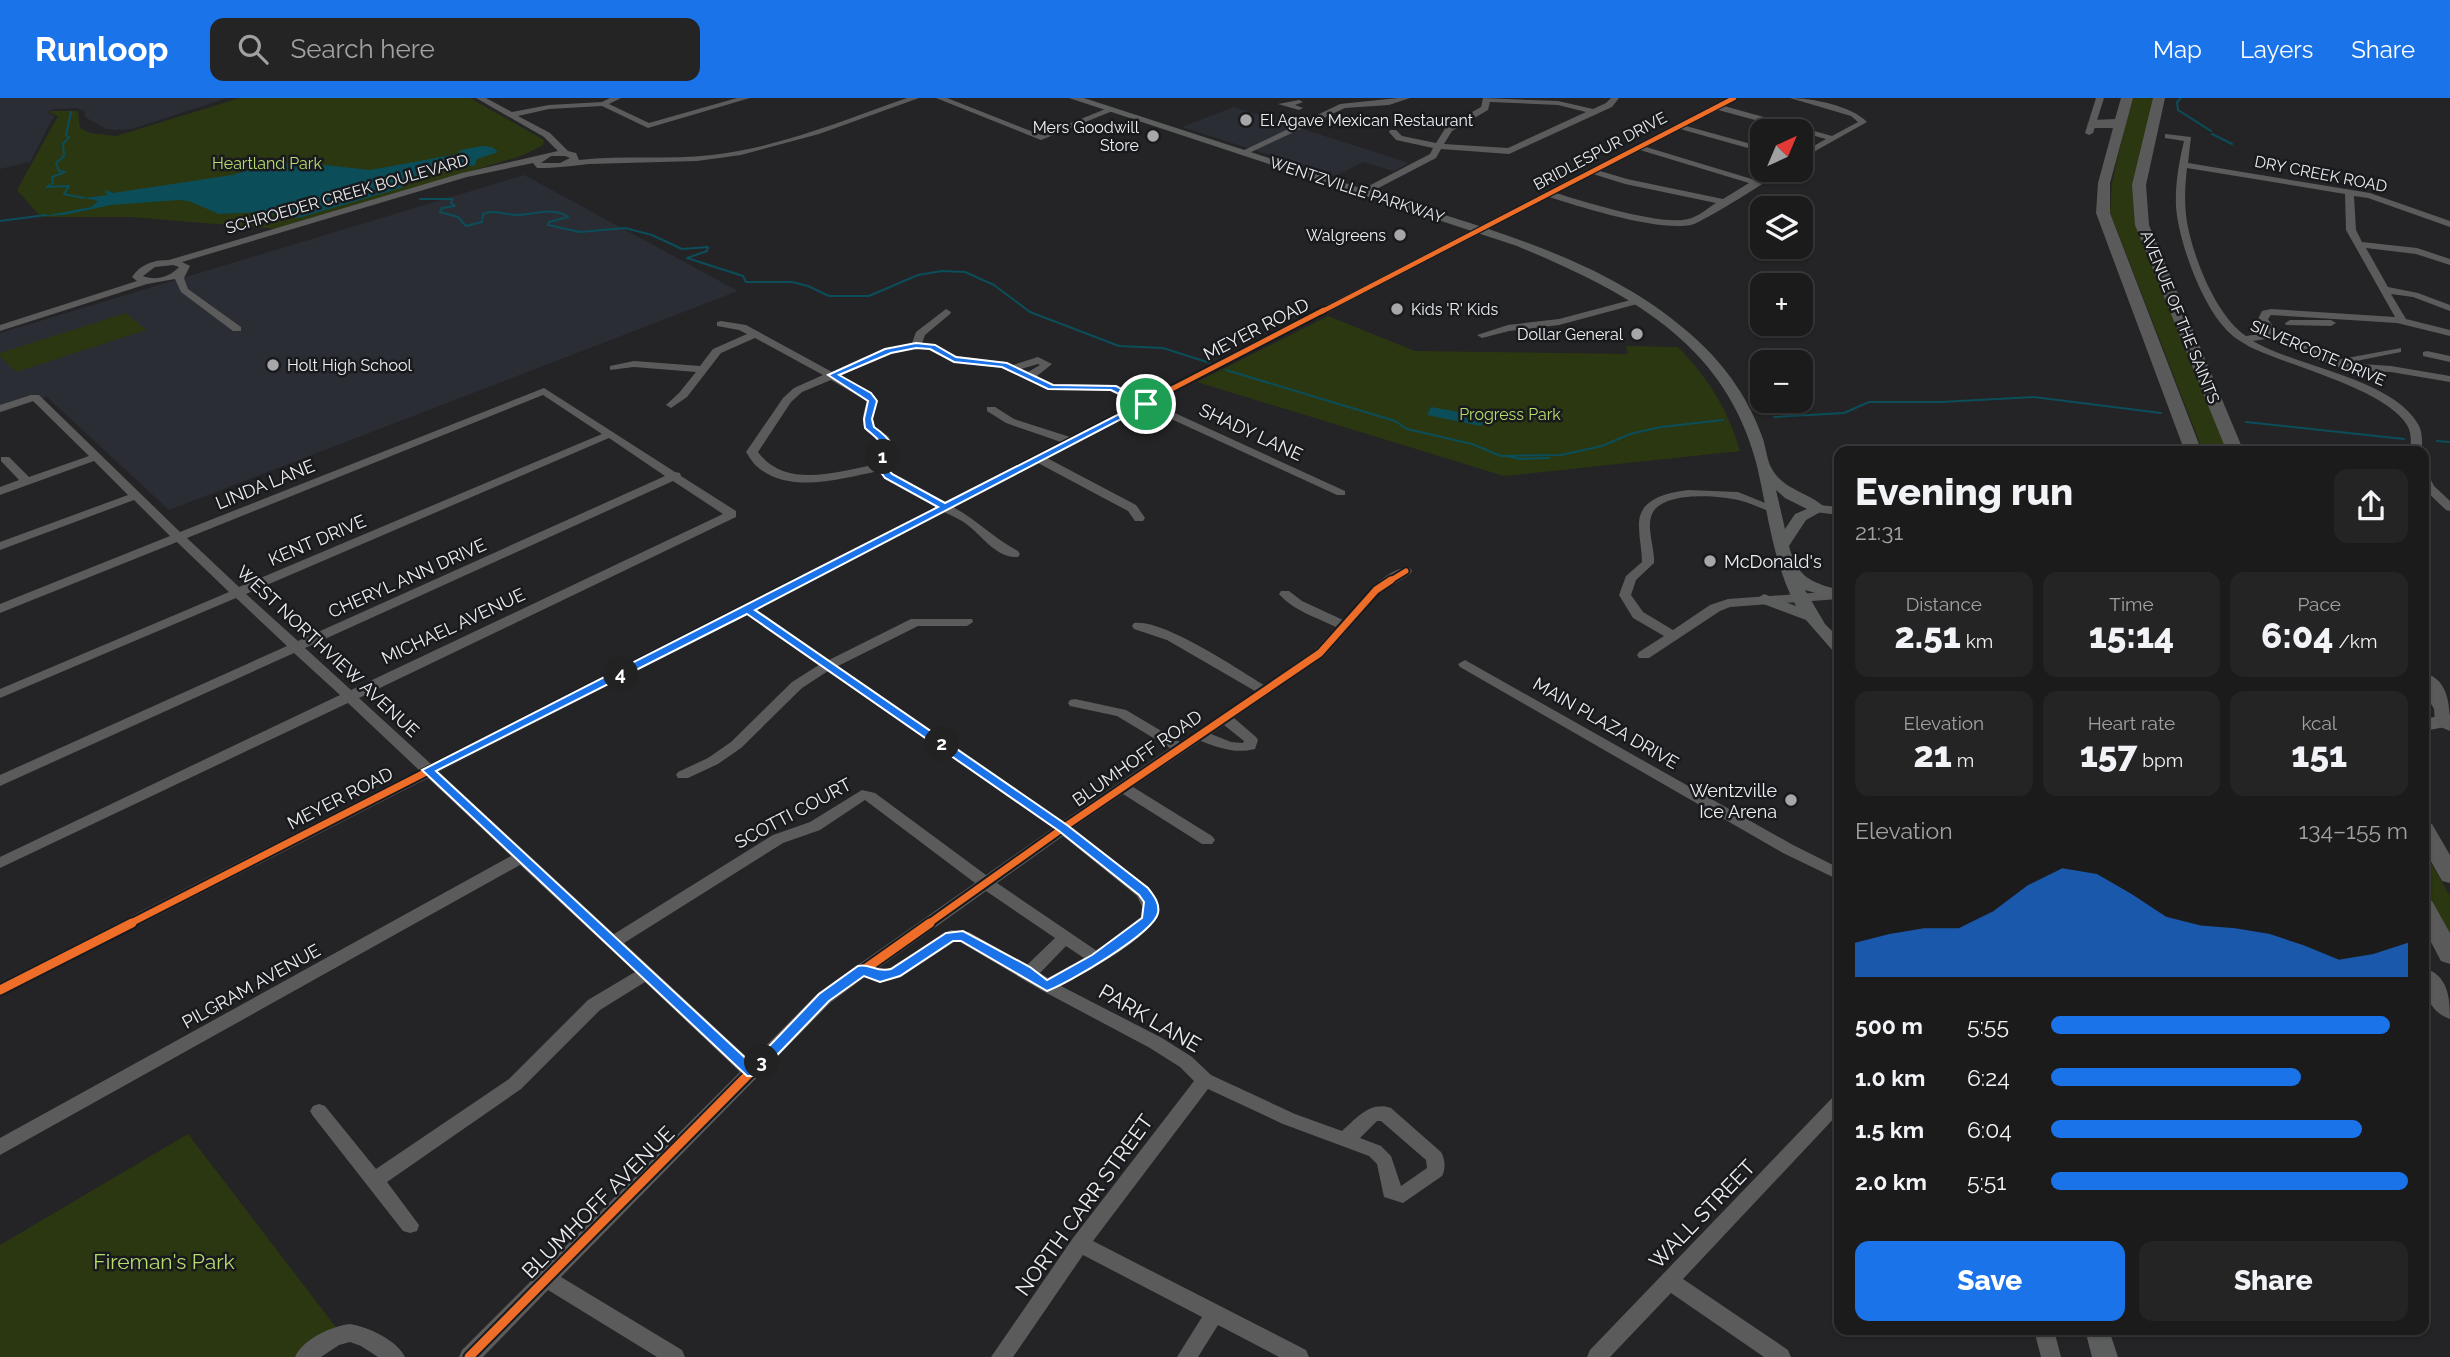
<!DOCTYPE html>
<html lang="en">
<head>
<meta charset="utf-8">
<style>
  body { margin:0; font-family:Raleway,sans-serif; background:#242425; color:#f1f3f6; height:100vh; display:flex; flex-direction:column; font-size:26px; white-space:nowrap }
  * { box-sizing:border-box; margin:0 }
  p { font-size:23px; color:#a0a1a3 }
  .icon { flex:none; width:38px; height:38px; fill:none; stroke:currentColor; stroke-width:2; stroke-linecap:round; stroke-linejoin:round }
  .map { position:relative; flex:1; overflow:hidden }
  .panel { position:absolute; left:1834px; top:348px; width:595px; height:889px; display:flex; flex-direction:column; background:#1b1b1c; border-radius:14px; box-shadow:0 2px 5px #0004,0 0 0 2px #39393b }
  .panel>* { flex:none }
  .needle { width:46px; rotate:44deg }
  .buttons { position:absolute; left:1750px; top:21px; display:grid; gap:14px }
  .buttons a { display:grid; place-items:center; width:63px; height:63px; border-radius:14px; background:#1b1b1c; box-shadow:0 2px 5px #0004,0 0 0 2px #39393b; font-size:35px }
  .pin { position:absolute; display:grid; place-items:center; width:60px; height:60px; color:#fff; margin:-30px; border:4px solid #fff; border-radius:50%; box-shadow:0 2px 7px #0007 }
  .km { position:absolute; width:35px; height:35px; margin:-18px; border-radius:50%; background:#222; color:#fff; font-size:19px; line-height:35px; text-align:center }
  .round { display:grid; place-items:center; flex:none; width:74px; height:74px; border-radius:14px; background:#242425 }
  .summary { display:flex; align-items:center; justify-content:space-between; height:119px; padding:0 21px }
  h1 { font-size:38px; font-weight:800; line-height:52px }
  .figures { display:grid; grid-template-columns:repeat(3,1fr); gap:10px; height:119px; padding:7px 21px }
  .figures div { display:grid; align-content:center; border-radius:14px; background:#242425; text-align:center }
  .figures b { font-size:35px; font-weight:800 }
  .figures small { font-size:19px; font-weight:400 }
  .figures p { font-size:19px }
  .chart { height:196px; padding:14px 21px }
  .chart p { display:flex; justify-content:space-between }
  .chart svg { width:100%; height:126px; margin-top:7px; fill:#1a73e8; opacity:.7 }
  .cta { display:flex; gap:14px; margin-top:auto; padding:14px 21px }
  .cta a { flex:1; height:80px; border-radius:14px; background:#1a73e8; color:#fff; font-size:28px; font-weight:800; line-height:80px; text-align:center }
  .cta a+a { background:#242425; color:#f1f3f6 }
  ul { padding:0 21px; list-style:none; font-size:23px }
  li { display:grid; grid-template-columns:112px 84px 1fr; align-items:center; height:52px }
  li i { height:18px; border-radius:9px; background:#1a73e8 }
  header { display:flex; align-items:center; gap:42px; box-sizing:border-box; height:98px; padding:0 35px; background:#1a73e8; color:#fff }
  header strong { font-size:33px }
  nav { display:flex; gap:38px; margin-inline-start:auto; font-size:24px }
  .search { width:490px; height:63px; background:#242425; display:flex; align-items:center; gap:18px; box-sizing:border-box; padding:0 24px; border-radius:14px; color:#a0a1a3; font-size:26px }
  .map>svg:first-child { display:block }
  .built { fill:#2b2d35 }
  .green { fill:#2b3710 }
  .water { fill:#0b4e5a }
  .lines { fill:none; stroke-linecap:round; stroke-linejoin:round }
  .stream { stroke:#0b4e5a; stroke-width:2 }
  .minor { fill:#5b5b5c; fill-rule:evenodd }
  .major { fill:#5c5d5d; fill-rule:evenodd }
  .highway { fill:#5a5a5b; fill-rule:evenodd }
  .cycleway-far3-casing { stroke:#191a1d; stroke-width:7 }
  .cycleway-far2-casing { stroke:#191a1d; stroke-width:9 }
  .cycleway-far1-casing { stroke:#191a1d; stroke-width:11 }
  .cycleway-casing { stroke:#191a1d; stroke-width:13 }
  .cycleway-far3 { stroke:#ee6e29; stroke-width:4.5 }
  .cycleway-far2 { stroke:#ee6e29; stroke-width:5 }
  .cycleway-far1 { stroke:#ee6e29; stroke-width:7 }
  .cycleway { stroke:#ee6e29; stroke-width:9 }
  .route { fill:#1a73e8; stroke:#fff; stroke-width:2; fill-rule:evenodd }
  .poi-dot { fill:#a7a7a9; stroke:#191a1d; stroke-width:2.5 }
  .labels { text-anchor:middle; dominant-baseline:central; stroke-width:5; stroke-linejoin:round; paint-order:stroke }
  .far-poi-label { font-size:16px; fill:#edeef0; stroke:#191a1d; text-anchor:start }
  .far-street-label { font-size:16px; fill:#edeef0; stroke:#191a1d }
  .far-park-label { font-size:16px; fill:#b6dc6e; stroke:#191a1d }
  .street-label { font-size:18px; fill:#edeef0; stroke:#191a1d }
  .poi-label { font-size:18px; fill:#edeef0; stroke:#191a1d; text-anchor:start }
  .near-street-label { font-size:21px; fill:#edeef0; stroke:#191a1d }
  .near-park-label { font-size:21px; fill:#b6dc6e; stroke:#191a1d }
</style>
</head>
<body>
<header>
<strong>Runloop</strong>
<div class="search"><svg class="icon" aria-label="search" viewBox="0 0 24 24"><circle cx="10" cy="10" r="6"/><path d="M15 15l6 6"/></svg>Search here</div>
<nav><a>Map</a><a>Layers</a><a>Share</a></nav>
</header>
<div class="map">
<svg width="2450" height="1259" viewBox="0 0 2450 1259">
  <rect width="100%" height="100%" fill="#242426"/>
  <path class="built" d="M0,0H227L132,31L115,32L106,31L85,19V14L78,10L54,11L46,14L54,18L30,64L0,71Z
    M1234,9L1409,65L1393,73L1364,64L1335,78L1182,29Z
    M524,77L738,193L169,412L47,299L0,315V235Z"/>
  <path class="green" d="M240,0H470L544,42L543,47L521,58L278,131L130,119H47L40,118L17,92L58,18L48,14L51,13H78L80,30L90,35L116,38Z
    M2131,0H2154L2135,81L2140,137L2230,353H2203L2110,114L2112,85Z
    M126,215L146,232L16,274L0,258V255Z
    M1328,218L1415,253L1628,256L1626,248L1678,249C1708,280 1728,311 1740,353L1504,378L1197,284Z
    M2424,753L2450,798V843L2424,796Z
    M188,1036L338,1232L297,1259H0V1147Z"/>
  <path class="water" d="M481,48L492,49L498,54L477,61L475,67L416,78L411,80L416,84L405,86L401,90L298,120L259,114L219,116L189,103L178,102L111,107L64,117L43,118L91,109L98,103L84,100L108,97L105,94L106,92L113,95L232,77L273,65L315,66L370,72L457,56L461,52Z
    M1431,309L1470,316L1473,311L1490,314L1481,328L1427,317Z"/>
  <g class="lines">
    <path class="stream" d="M2181,0L2177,4L2178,12L2211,33
      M71,14L66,37L69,39L63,46L64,58L56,65L59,73L65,74L52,79L53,85L47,89L69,88L64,96L84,100
      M2212,36L2232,46
      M420,101H452L451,105L455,108L442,110L440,114L458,119L466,128L482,124L483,116C495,111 505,117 517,117C534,117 552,108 568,119L549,124L548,127L580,134L625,130L652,137L682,151L708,149L707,153L687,160L743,178L746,184H792L808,188L829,198H869L918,177L942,173L965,174L994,187L1030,214L1119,248L1163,250L1210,265
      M0,123L46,117
      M1226,272L1395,323L1407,331L1472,346L1501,358L1561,357L1602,348L1630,336L1661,329L1723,322
      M1774,319L1844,315L1869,304H1941L2034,299L2161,315
      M2246,324L2404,341
      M2437,343L2450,344
      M1507,358L1520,361L1549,360"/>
    <path class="minor" d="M476,0H486L512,14L549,7L602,4L610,0H621L609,6L649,25L737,0H750L648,30L602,8L549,11L518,18L550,35L568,53L576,55L579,62C623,57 668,62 712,57C780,49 844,22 907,0H919L819,36L741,57L697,63L589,66C571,68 556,70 537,70L533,65L467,79L182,164L190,168L184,180L188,191L241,229V233H233L181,194L175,181L147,186L0,233V227L137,183L132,179C141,166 153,162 169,162L462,75L558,53L544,39ZM551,58H565L570,60L560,65H541ZM173,167L179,169C170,179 155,183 143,178L155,169Z
      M936,0H947L1041,37L1108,10L1115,12L1041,42Z
      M1398,0H1410L1389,7L1345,10L1245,57L1238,55L1340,6Z
      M1483,0L1558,3L1593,11L1606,5L1611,0H1619L1612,9L1509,56L1441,51L1436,60L1365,97H1359V93L1430,56L1433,50L1396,42L1389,34L1390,32H1396L1402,38L1436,45L1446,29L1481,9ZM1490,4L1558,7L1586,14L1508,50L1444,46L1452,33L1488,12Z
      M1728,0H1738L1724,8L1832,38L1858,24L1851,18L1790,0C1812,0 1852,8 1867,24L1801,61V55L1826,41L1718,12L1686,28L1762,49V54L1680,31L1646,49L1755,82L1772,72H1782C1772,81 1701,125 1691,127C1656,133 1584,110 1549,99L1153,305L1345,393V397H1337L1145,309L1047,360L1136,407L1145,420L1143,423H1135L1128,413L1038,365L953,409C977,422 995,441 1018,453L1020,456L1018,459C996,461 981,436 965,425C959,421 951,417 944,414L756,511L829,562L911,521H972L973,524L967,528H918L838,568L1063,723L1170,650L1117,618L1070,608L1068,605L1070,602L1075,601L1126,612L1180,644L1255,593L1167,542L1134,531L1132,528L1134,525C1162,520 1238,571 1264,587L1315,552L1336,529C1316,519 1294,513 1279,496L1281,493H1289L1302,503L1343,522C1357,506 1387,467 1410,470L1412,473L1410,476L1380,495L1325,558L1234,620L1256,639L1258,642L1255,651C1235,656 1219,650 1201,643L1133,689L1212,738L1215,742L1212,746H1202L1123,696L1073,730L1149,790C1154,798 1160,806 1158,815C1153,839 1083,876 1061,888L1162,940L1192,959L1211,977L1295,1016L1342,1033C1357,1020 1370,1003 1391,1010L1441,1054C1445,1061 1446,1071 1442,1078L1403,1105L1384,1099L1377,1066L1369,1058L1283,1026L1208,991L1093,1143L1306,1252L1309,1259H1279L1218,1227L1198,1259H1177L1202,1219L1083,1157L1013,1259H991L1073,1140L1194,983L1180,969L1150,950L1041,892L960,844H954L901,879L880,885L865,879L830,905L561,1179L682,1252L685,1259H657L548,1192L483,1259H459L462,1252L740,974L645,884L600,912L521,991L387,1084L419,1127L417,1133L410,1135L403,1133L313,1018L310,1013L313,1008L319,1006L325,1008L376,1071L509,981L588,902L635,874L520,767L0,1057V1040L511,758L428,680L0,898V885L419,672L348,605L0,770V759L340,597L294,555L0,688V677L287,548L236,500L0,600V591L229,494L177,444L0,515V506L170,438L134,402L0,452V444L128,397L94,363L0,397V389L19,382L1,363V359H9L29,379L89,358L33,303L0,314V307L31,297H39L180,434L544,290L675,374L680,375L681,378L736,413V419L359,600L431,666L936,409L885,380L879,373C843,380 793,396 760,371C754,367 750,360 746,354L783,300L794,290L823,277L755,240L721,255L687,299L671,310L666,307L679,295L696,274L634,269L610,272V268L634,263L700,268L713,251L747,236L739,232L717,228V224L721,223L746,227L832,274L884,251L912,245L916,234L946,211L951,214L950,216L925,237L922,245L936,247L957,258L1004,264L1013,267L1038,259L1052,266L1037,278L1053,286L1112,287L1145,301ZM1640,52L1749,85L1723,101L1627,81L1600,73ZM1593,76L1625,86L1716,105C1708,110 1698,119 1688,121C1662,128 1584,104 1556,95ZM916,250L929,252L954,264L1002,270L1047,291L1110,293L1136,305L1070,339L1014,321L995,309H987V313L1006,325L1061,344L945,404L893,376L888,369L894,350L889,339L875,329L873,321L877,303L871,295L840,278L891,255ZM1038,266L1040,267L1028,274L1021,271ZM831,282L867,303C865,309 863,316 863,321C862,346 890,327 877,366C838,374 785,391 758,354L791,304L802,294ZM543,297L602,336L239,489L187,440ZM609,340L665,378L298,543L246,496ZM673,383L723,416L351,592L305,550ZM746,516L819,567L792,584L731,644L708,660L678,674L676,677L678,680H688L718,666L741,650L802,590L828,573L1053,730L986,777L875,695L862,692L810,724L773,737L614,836L439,674ZM1224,627L1244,643L1243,645L1231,644L1211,636ZM865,702L975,785L818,895L751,963L624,845L783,745L820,732ZM1063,738L1137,798L1142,808L1141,819L1097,853L997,785ZM986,793L1055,840L1027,867L969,834L951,832L890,870L881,873L877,871ZM1066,848L1084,860L1048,880L1040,875ZM1377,1023H1381L1426,1062L1427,1070L1401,1088L1391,1058L1381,1048L1360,1040Z
      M2096,0H2104L2093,35L2089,37L2085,35Z
      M1299,2L1303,4L1295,7L1303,10L1299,12L1278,6Z
      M2165,36L2191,39L2188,65L2370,95L2450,123V129L2368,100L2354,98L2356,132L2362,144L2417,150L2450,161V167L2416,156L2366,150L2388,189L2418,195L2450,207V213L2413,199L2391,196L2406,221L2450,232V238L2397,225L2271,217L2268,221L2277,235L2336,262L2401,250V254L2346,265L2391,268L2450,278V284L2391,274L2351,272L2333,268L2272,240L2253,243C2299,270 2391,280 2418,326C2423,334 2422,345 2422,354H2410C2411,345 2412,335 2407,327C2386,291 2289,268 2250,249C2240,243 2231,238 2224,229C2201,204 2178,142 2176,108C2175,86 2179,64 2184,43L2165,40ZM2187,70L2345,96L2346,132L2395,219L2271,211L2262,213L2258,221L2267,235L2246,238C2216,218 2193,159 2187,124C2184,106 2185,88 2187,70Z
      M1638,200L1643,203L1641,205L1559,227L1509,233L1482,240L1477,237L1508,227L1559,221Z
      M2290,222H2331L2336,225L2331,228L2286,227L2285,225Z
      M2427,253L2450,258V264L2423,258V254Z
      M2424,375L2428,376L2434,388L2450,403V413L2446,412L2424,391Z
      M1688,392L1738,394L1780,411L1774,415C1762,411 1751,405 1738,402C1718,397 1662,393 1652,416C1646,430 1655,450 1654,465L1636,482L1631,497L1643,514L1673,532L1710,507L1728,501L1839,493V501L1730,509L1720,513L1649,560H1639L1637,557L1639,554L1664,538L1633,520L1619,497L1626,478L1642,464C1642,452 1639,441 1639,429C1637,401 1666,395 1688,392Z
      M1819,407L1839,409V417L1815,414L1813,411Z
      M1465,562L1793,747L1839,770V782L1783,755L1460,569L1458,566Z
      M1839,997V1015L1683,1181L1788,1252L1791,1259H1764L1671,1195L1610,1259H1587L1590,1252L1833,999Z
      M350,1226C368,1229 397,1242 405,1259H378L361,1248L350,1244L339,1247L321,1259H295C303,1241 332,1228 350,1226Z
      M2034,1232H2054L2061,1259H2041Z"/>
    <path class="major" d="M1069,0H1084C1183,32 1282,64 1381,97C1490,132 1609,161 1696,241C1726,268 1750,303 1763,341C1766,350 1767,363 1772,371C1784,393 1812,395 1826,411L1806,422L1789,448C1797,479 1810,484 1839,492V502L1805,492L1825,526L1839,540V554L1833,553L1806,522L1758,504L1756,501L1764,496L1796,508C1772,463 1768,413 1756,364C1724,243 1625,193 1517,148ZM1776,392L1785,400L1807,411L1795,416L1785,431Z
      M2450,616V628L2424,633V621Z
      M2085,1232H2109L2118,1259H2092Z"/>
    <path class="highway" d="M2121,0H2133L2110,85V115L2202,354H2185L2096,115L2098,85L2113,30H2093L2087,26L2093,22L2115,21Z
      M2153,0H2165L2146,87L2149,127L2244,354H2227L2135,127L2132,87Z
      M2424,575C2450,581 2450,611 2450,633L2438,628L2435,623L2434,611L2424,594Z
      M2424,723L2432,726L2450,757V785L2442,783L2424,751Z
      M2424,800L2432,803L2450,835V866L2441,863L2424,831Z
      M2424,870C2448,877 2450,899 2450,921C2427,913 2423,891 2424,870Z"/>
    <g class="cycleway-far3-casing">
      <path id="cycleway-far3" d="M1321,214L1734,0"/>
    </g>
    <g class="cycleway-far2-casing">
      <path id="cycleway-far2" d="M799,484L1324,212
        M1388,484L1406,473"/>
    </g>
    <g class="cycleway-far1-casing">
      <path id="cycleway-far1" d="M129,826L802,482
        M928,826L1063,730L1320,555L1376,492L1391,482"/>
    </g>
    <g class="cycleway-casing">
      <path id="cycleway" d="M0,892L132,825
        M469,1259L824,900L930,825"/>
    </g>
    <use href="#cycleway-far3" class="cycleway-far3"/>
    <use href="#cycleway-far2" class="cycleway-far2"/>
    <use href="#cycleway-far1" class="cycleway-far1"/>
    <use href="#cycleway" class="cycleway"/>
  </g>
  <path class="route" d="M916,245L935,247L956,259L1007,265L1053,287L1116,288L1150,306L755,512L1067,727L1148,790C1154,798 1160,805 1158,815C1154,835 1067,886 1047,893L961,843H953L900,878L880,884L864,878L829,903L757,978H747L422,672L938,409L885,380L877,369C885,344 884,347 865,330L864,321L868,303L828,277L885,251ZM916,250L930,251L954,264L1002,269L1048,291L1111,292L1139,306L945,405L892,376L886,369C893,346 894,343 874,329L872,321L877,303L871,295L839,277L891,255ZM747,516L1059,733L1139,797L1144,804L1142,820L1092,857L1047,882L1030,869L963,833L946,835L891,871C876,875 870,865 858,868L819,896L752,966L436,673Z"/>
  <g class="poi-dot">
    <circle cx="1246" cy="22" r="7"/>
    <circle cx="1153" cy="38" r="7"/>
    <circle cx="1400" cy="137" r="7"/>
    <circle cx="1397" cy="211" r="7"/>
    <circle cx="1637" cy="236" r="7"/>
    <circle cx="273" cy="267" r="7"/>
    <circle cx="1710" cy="463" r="7"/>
    <circle cx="1791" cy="702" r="7"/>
  </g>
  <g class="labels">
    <g class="far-poi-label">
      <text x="1260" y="22">El Agave Mexican Restaurant</text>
      <text x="1139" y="29" text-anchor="end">Mers Goodwill<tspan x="1139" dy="18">Store</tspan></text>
      <text x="1386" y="137" text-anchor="end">Walgreens</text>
      <text x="1411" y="211">Kids 'R' Kids</text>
      <text x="1623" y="236" text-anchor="end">Dollar General</text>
      <text x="287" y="267">Holt High School</text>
    </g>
    <g class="far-street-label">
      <text transform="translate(1600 53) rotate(-28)">BRIDLESPUR DRIVE</text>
      <text transform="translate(2321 76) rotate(11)">DRY CREEK ROAD</text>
      <text transform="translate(1357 92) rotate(18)">WENTZVILLE PARKWAY</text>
      <text transform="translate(347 96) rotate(-16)">SCHROEDER CREEK BOULEVARD</text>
      <text transform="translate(2180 219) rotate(68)">AVENUE OF THE SAINTS</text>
      <text transform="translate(2318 255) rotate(23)">SILVERCOTE DRIVE</text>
    </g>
    <g class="far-park-label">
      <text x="267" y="65">Heartland Park</text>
      <text x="1510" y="316">Progress Park</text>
    </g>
    <g class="street-label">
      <text transform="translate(1256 231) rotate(-27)">MEYER ROAD</text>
      <text transform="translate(1251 334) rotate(25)">SHADY LANE</text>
      <text transform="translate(265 386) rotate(-22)">LINDA LANE</text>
      <text transform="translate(317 442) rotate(-23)">KENT DRIVE</text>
      <text transform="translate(407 480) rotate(-24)">CHERYL ANN DRIVE</text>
      <text transform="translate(453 528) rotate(-25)">MICHAEL AVENUE</text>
      <text transform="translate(328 553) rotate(43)">WEST NORTHVIEW AVENUE</text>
      <text transform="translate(1606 625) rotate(30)">MAIN PLAZA DRIVE</text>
      <text transform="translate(1137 660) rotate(-35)">BLUMHOFF ROAD</text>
      <text transform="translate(340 700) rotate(-27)">MEYER ROAD</text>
      <text transform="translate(793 715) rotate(-28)">SCOTTI COURT</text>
      <text transform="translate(251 888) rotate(-29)">PILGRAM AVENUE</text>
    </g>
    <g class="poi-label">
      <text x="1724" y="463">McDonald's</text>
      <text x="1777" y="692" text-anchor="end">Wentzville<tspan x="1777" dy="21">Ice Arena</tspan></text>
    </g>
    <g class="near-street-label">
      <text transform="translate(1150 920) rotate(30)">PARK LANE</text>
      <text transform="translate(598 1104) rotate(-45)">BLUMHOFF AVENUE</text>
      <text transform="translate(1084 1107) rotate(-54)">NORTH CARR STREET</text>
      <text transform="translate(1702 1116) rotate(-46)">WALL STREET</text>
    </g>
    <g class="near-park-label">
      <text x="164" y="1163">Fireman's Park</text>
    </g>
  </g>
</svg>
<div class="buttons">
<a><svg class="needle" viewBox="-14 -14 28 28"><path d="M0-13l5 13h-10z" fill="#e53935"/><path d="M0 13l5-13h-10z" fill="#a0a1a3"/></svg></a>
<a><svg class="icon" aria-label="layers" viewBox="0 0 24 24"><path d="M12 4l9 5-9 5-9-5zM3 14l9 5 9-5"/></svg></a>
<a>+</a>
<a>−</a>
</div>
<div class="pin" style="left:1146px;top:306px;background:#1e9e55"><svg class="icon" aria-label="arrive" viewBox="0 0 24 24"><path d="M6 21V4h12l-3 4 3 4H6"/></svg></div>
<b class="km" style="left:883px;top:359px">1</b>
<b class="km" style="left:942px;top:646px">2</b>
<b class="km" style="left:762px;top:964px">3</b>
<b class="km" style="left:621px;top:576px">4</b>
<section class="panel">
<div class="summary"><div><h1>Evening run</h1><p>21:31</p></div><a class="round"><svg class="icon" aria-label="share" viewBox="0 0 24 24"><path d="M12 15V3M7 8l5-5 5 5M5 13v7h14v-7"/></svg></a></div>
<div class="figures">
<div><p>Distance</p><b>2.51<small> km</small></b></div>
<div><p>Time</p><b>15:14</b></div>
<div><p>Pace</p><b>6:04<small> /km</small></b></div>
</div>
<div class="figures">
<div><p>Elevation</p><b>21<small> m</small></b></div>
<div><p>Heart rate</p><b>157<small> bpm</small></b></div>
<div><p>kcal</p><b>151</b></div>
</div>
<div class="chart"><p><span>Elevation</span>134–155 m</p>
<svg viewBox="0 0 160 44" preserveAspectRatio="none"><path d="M0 44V32L10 29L20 27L30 27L40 21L50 12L60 6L70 8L80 15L90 23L100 26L110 27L120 29L130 33L140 38L150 36L160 32V44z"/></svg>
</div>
<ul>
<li><b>500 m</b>5:55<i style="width:95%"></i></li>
<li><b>1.0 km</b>6:24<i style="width:70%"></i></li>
<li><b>1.5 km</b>6:04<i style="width:87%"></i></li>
<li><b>2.0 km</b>5:51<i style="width:100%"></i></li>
</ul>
<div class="cta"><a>Save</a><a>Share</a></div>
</section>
</div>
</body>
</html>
